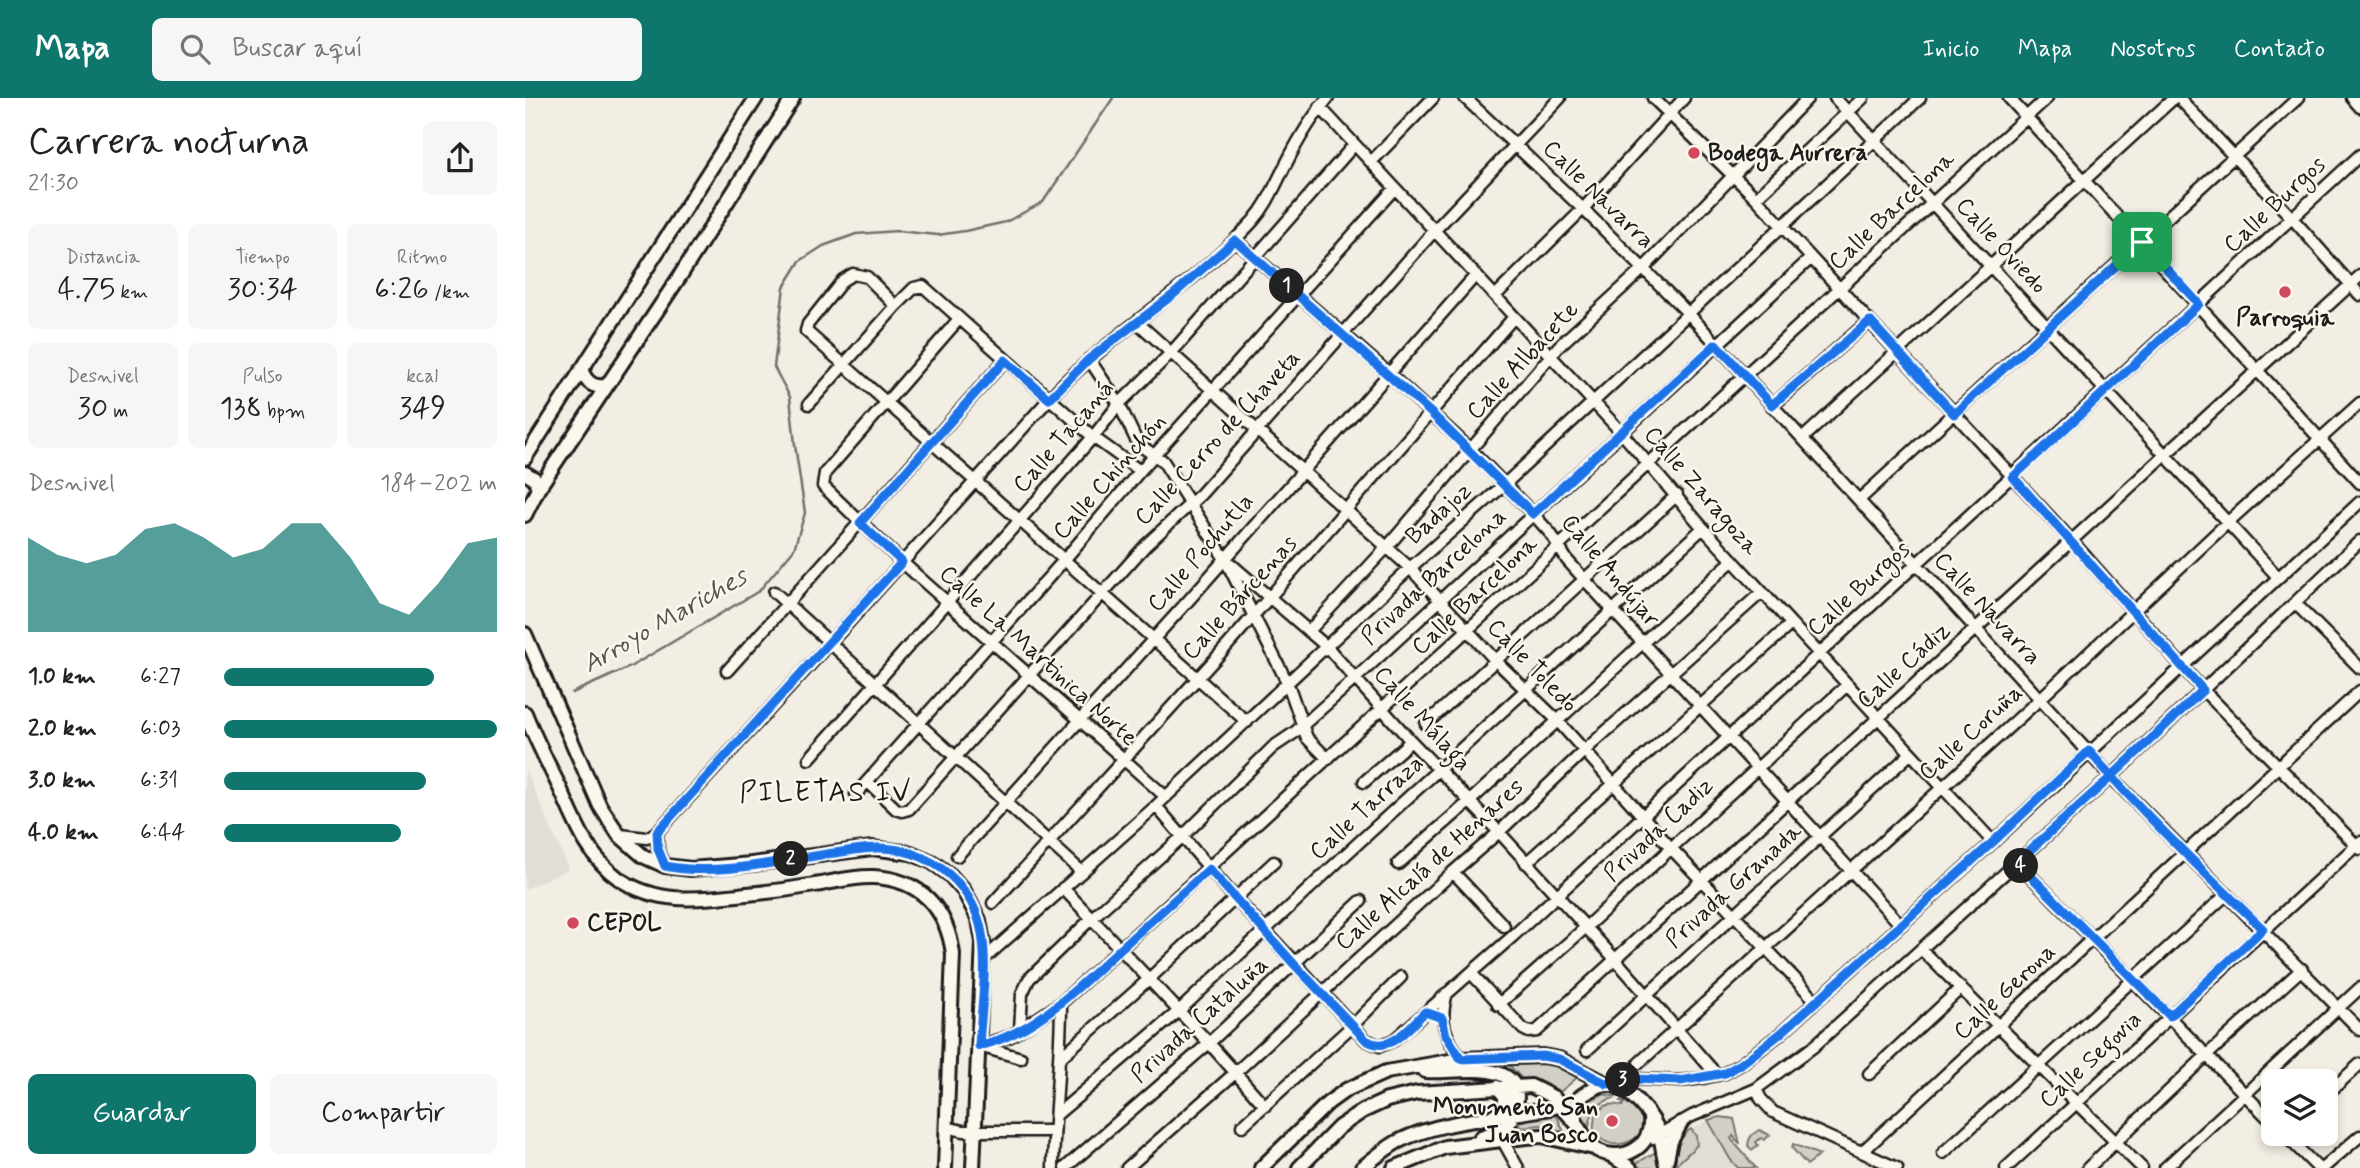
<!DOCTYPE html>
<html lang="es">
<head>
<meta charset="utf-8">
<style>
  body { margin:0; font-family:Mynerve,sans-serif; background:#f6f6f6; color:#222; height:100vh; display:flex; flex-direction:column; font-size:26px; white-space:nowrap }
  * { box-sizing:border-box; margin:0 }
  p { font-size:23px; color:#767676 }
  .icon { flex:none; width:38px; height:38px; fill:none; stroke:currentColor; stroke-width:2; stroke-linecap:round; stroke-linejoin:round }
  .map { position:relative; flex:1; overflow:hidden }
  .drawer { display:flex; flex-direction:column; background:#fff; width:525px }
  .drawer>* { flex:none }
  .controls { position:absolute; left:1736px; top:971px; display:grid; gap:14px }
  .controls a { display:grid; place-items:center; width:77px; height:77px; border-radius:10px; background:#fff; box-shadow:0 4px 10px #0003; font-size:35px }
  .pin { position:absolute; display:grid; place-items:center; width:60px; height:60px; color:#fff; margin:-30px; border-radius:14px; box-shadow:0 4px 10px #0006 }
  .km { position:absolute; width:35px; height:35px; margin:-18px; border-radius:50%; background:#222; color:#fff; font-size:19px; line-height:35px; text-align:center }
  .round { display:grid; place-items:center; flex:none; width:74px; height:74px; border-radius:10px; background:#f6f6f6 }
  .summary { display:flex; align-items:center; justify-content:space-between; height:119px; padding:0 28px }
  h1 { font-size:38px; font-weight:600; line-height:52px }
  .stats { display:grid; grid-template-columns:repeat(3,1fr); gap:10px; height:119px; padding:7px 28px }
  .stats div { display:grid; align-content:center; border-radius:10px; background:#f6f6f6; text-align:center }
  .stats b { font-size:30px; font-weight:600 }
  .stats small { font-size:19px; font-weight:400 }
  .stats p { font-size:19px }
  .chart { height:196px; padding:14px 28px }
  .chart p { display:flex; justify-content:space-between }
  .chart svg { width:100%; height:126px; margin-top:7px; fill:#0f766e; opacity:.7 }
  .action { display:flex; gap:14px; margin-top:auto; padding:14px 28px }
  .action a { flex:1; height:80px; border-radius:10px; background:#0f766e; color:#fff; font-size:28px; font-weight:600; line-height:80px; text-align:center }
  .action a+a { background:#f6f6f6; color:#222 }
  ul { padding:0 28px; list-style:none; font-size:23px }
  li { display:grid; grid-template-columns:112px 84px 1fr; align-items:center; height:52px }
  li i { height:18px; border-radius:9px; background:#0f766e }
  header { display:flex; align-items:center; gap:42px; box-sizing:border-box; height:98px; padding:0 35px; background:#0f766e; color:#fff }
  header strong { font-size:33px }
  nav { display:flex; gap:38px; margin-inline-start:auto; font-size:24px }
  .search { width:490px; height:63px; background:#f6f6f6; display:flex; align-items:center; gap:18px; box-sizing:border-box; padding:0 24px; border-radius:10px; color:#767676; font-size:26px }
  main { display:flex; flex:1; min-height:0 }
  .map>svg:first-child { display:block }
  .built { fill:#e2ded5 }
  .green { fill:#d2cfc6; stroke:#777671; stroke-width:2 }
  .lines { fill:none; stroke-linecap:round; stroke-linejoin:round }
  .stream { stroke:#716f6b; stroke-width:2.5 }
  .minor-casing { stroke:#1c1c1c; stroke-width:15 }
  .major-casing { stroke:#1c1c1c; stroke-width:18 }
  .minor { stroke:#fbf7ec; stroke-width:10 }
  .major { stroke:#fbf7ec; stroke-width:12 }
  .route-casing { stroke:#fff; stroke-width:14 }
  .route { stroke:#1a73e8; stroke-width:9 }
  .poi-dot { fill:#d1495b; stroke:#fbf7ec; stroke-width:2.5 }
  .labels { text-anchor:middle; dominant-baseline:central; stroke-width:5; stroke-linejoin:round; paint-order:stroke }
  .poi-label { font-size:24px; font-weight:bold; fill:#1c1c1c; stroke:#fbf7ec; text-anchor:start }
  .street-label { font-size:24px; fill:#1c1c1c; stroke:#fbf7ec }
  .water-label { font-size:26px; font-style:italic; fill:#545351; stroke:#fbf7ec }
  .quarter-label { font-size:28px; letter-spacing:2px; fill:#1c1c1c; stroke:#fbf7ec }
</style>
</head>
<body>
<header>
<strong>Mapa</strong>
<div class="search"><svg class="icon" aria-label="search" viewBox="0 0 24 24"><circle cx="10" cy="10" r="6"/><path d="M15 15l6 6"/></svg>Buscar aquí</div>
<nav><a>Inicio</a><a>Mapa</a><a>Nosotros</a><a>Contacto</a></nav>
</header>
<main>
<section class="drawer">
<div class="summary"><div><h1>Carrera nocturna</h1><p>21:30</p></div><a class="round"><svg class="icon" aria-label="share" viewBox="0 0 24 24"><path d="M12 15V3M7 8l5-5 5 5M5 13v7h14v-7"/></svg></a></div>
<div class="stats">
<div><p>Distancia</p><b>4.75<small> km</small></b></div>
<div><p>Tiempo</p><b>30:34</b></div>
<div><p>Ritmo</p><b>6:26<small> /km</small></b></div>
</div>
<div class="stats">
<div><p>Desnivel</p><b>30<small> m</small></b></div>
<div><p>Pulso</p><b>138<small> bpm</small></b></div>
<div><p>kcal</p><b>349</b></div>
</div>
<div class="chart"><p><span>Desnivel</span>184–202 m</p>
<svg viewBox="0 0 160 44" preserveAspectRatio="none"><path d="M0 44V11L10 17L20 20L30 17L40 8L50 6L60 11L70 18L80 15L90 6L100 6L110 18L120 34L130 38L140 27L150 13L160 11V44z"/></svg>
</div>
<ul>
<li><b>1.0 km</b>6:27<i style="width:77%"></i></li>
<li><b>2.0 km</b>6:03<i style="width:100%"></i></li>
<li><b>3.0 km</b>6:31<i style="width:74%"></i></li>
<li><b>4.0 km</b>6:44<i style="width:65%"></i></li>
</ul>
<div class="action"><a>Guardar</a><a>Compartir</a></div>
</section>
<div class="map">
<svg width="1835" height="1070" viewBox="0 0 1835 1070">
  <rect width="100%" height="100%" fill="#f2eee4"/>
  <filter id="ink" filterUnits="userSpaceOnUse"><feTurbulence type="fractalNoise" baseFrequency=".0143" numOctaves="2"/><feDisplacementMap in="SourceGraphic" scale="14" xChannelSelector="R" yChannelSelector="G"/><feConvolveMatrix kernelMatrix="1 2 1 2 8 2 1 2 1" color-interpolation-filters="sRGB"/></filter>
  <g filter="url(#ink)">
    <path class="built" d="M0,671L44,771L0,791Z
      M1183,1022L1205,1061L1216,1070H1154L1151,1067V1053L1156,1042L1162,1034Z"/>
    <path class="green" d="M1018,963L1029,965L1054,978L1035,994L1014,983L998,982L985,968L981,967L916,968Z
      M1078,996L1092,999C1074,1004 1067,1010 1064,1028L1056,1017L1057,1006Z
      M1097,1002L1110,1010L1121,1026C1112,1048 1084,1054 1069,1034C1067,1015 1078,1002 1097,1008L1099,1005L1095,1003Z
      M1031,1016L1039,1034L1016,1027L988,1029L993,1022Z
      M1195,1019L1209,1021L1215,1046L1208,1038L1206,1041L1231,1070H1213L1205,1061L1183,1022Z
      M1166,1031L1171,1038L1172,1047L1151,1067C1150,1053 1154,1039 1166,1031Z
      M1234,1032L1245,1037L1239,1042L1236,1040L1231,1044L1233,1047L1227,1052L1223,1048C1224,1039 1227,1036 1234,1032Z
      M1268,1046L1295,1057L1282,1067L1267,1050Z
      M1131,1054L1136,1070H1116L1110,1066Z"/>
    <g class="lines">
      <path class="stream" d="M47,595L105,569L234,493L269,451L280,415L270,347L265,299L249,269L259,189L275,163L298,148L331,136L372,133L413,137L440,133L481,124L518,104L588,0"/>
      <g class="minor-casing">
        <path id="minor" d="M940,0L1058,111L1163,215L1586,679L1835,932
          M1128,0L1231,100L1546,442L1678,592L1835,751
          M1310,0L1753,479
          M1484,0L1835,385
          M1654,0L1767,120L1835,197
          M1827,0L1835,9
          M795,9L1096,334L1178,430L1468,744
          M846,64L908,0
          M1231,100L1338,0
          M710,142L863,275L946,352L1008,416L1026,436L1042,462L1060,482L1375,826
          M970,198L1058,111L1159,0
          M371,208L342,179L328,176L318,182L283,226L281,233L722,624
          M434,221L300,375L298,388L377,464L641,699
          M613,225L885,470L971,563L1032,622L1145,749L1291,903
          M564,261L594,306L613,346L638,363L700,461L763,586L782,640L803,661
          M284,306L371,208L389,190L398,188L568,339L615,373
          M1247,308L1344,223
          M1278,340L1649,0
          M1334,402L1773,0
          M700,461L802,549L886,643L974,734L1090,861L1192,977
          M249,494L557,774
          M1771,506L1835,570
          M784,533L863,448L1034,248L1118,171L1283,0
          M202,573L480,262
          M901,626L1152,397
          M284,661L568,339L594,306L647,254L829,47
          M343,684L371,711L377,713L384,711L621,447L676,396L910,132L1035,0
          M839,684L886,643
          M331,696L540,461L615,373L870,90
          M631,708L711,801L841,942L855,948L869,942L988,838L1835,57
          M132,734L133,751L140,768
          M95,737L122,740L132,734L305,545L533,291C594,230 670,187 728,123C743,106 750,87 760,68C772,44 786,20 803,0
          M432,758L663,503L951,177
          M1492,764L1748,1025
          M1001,765L1266,526
          M873,766L945,703L1208,462
          M928,774L979,828
          M538,790L684,945L740,1008
          M468,805L702,548L989,219
          M1396,851L1617,1070
          M459,861L631,708L885,470L980,386L1395,0
          M946,875L998,931L1004,934L1012,933L1835,178
          M922,895C914,922 919,938 936,961
          M973,907L1060,830L1322,587
          M495,932L497,896L504,881L567,820L657,739L748,649L769,635L831,580L1285,161
          M454,948L486,938L536,905L1522,0
          M454,948L496,960
          M1062,952L1385,656
          M536,959L624,881L749,764
          M1114,965L1516,600L1702,425L1835,305
          M1344,976L1436,890
          M1083,986L1110,981L1155,983L1178,980L1200,975L1216,966L1255,936L1468,744L1835,404
          M1231,991L1236,1001L1248,1014L1372,1070
          M1801,997L1835,966
          M530,1018L654,913L819,758L1178,430
          M717,1028L827,928L876,879
          M421,1029L438,1033H528
          M1759,1036L1793,1070
          M1128,1040L1167,1018L1231,991L1288,949L1586,679L1835,443
          M978,1043L993,1070
          M1338,1053L1835,593
          M1418,1055L1702,796
          M528,1070C529,1015 536,960 536,905
          M540,1070L684,945L836,803
          M602,1070L710,975L928,774L974,734L1059,653L1237,494
          M1481,1070L1835,744
          M1563,1070L1682,957L1777,871
          M1640,1070L1835,890
          M1798,1070L1835,1038"/>
      </g>
      <g class="major-casing">
        <path id="major" d="M56,272C61,283 67,290 80,288
          M0,360L231,0
          M0,375L10,381L13,391
          M0,417L13,391L155,178L268,0
          M0,536L75,708L94,737L118,758L140,768L166,771L227,766L347,750L386,755L407,764L425,777L439,793L454,822L458,844L448,1070
          M0,615C10,640 22,664 34,688C50,722 61,757 93,780C133,808 177,801 222,796C245,794 268,791 290,787C309,784 329,778 348,779C396,781 422,811 428,856L420,1070
          M900,973C929,976 1001,957 991,1009C987,1030 975,1033 956,1039
          M966,1019C975,1014 981,1009 980,998L972,989
          M1125,1020C1128,1049 1097,1066 1072,1052C1066,1048 1061,1041 1057,1035C1048,1023 1047,1013 1054,1000C1062,994 1073,986 1083,986C1104,988 1130,1019 1135,1038C1138,1049 1138,1059 1142,1070
          M1086,1057L1105,1070
          M1142,1061L1146,1043L1156,1025
          M736,1070L803,1005L821,992L861,974L936,961L1018,958L1034,961L1082,986
          M774,1070L814,1029L838,1013L862,1002L892,995L1006,988L1028,999L1050,1024
          M837,1070C848,1061 860,1051 872,1044C915,1022 978,1019 1026,1010L1041,1006
          M869,1070L920,1049L1001,1039L1017,1038L1069,1050"/>
      </g>
      <use href="#minor" class="minor"/>
      <use href="#major" class="major"/>
    </g>
  </g>
  <g class="lines" filter="url(#ink)">
    <g class="route-casing">
      <path id="route" d="M1617,144L1429,316L1345,223L1247,307L1191,246L1008,416L905,314L710,142L649,196L564,261L524,301L480,262L335,425L377,464L132,734L133,751L140,768C189,779 260,762 309,755C325,753 341,749 357,750C385,751 412,763 432,784C445,799 454,817 457,836C463,872 456,912 454,948C511,935 553,889 595,851C624,824 654,798 684,771L768,865L841,942C865,957 883,930 900,914L917,920L921,937L936,961L1018,958L1034,961L1082,986L1110,981L1155,983L1200,975L1216,966L1255,936L1468,744L1564,653C1618,716 1679,774 1738,831L1645,918L1492,764L1586,679L1678,592L1488,379L1674,206L1617,144"/>
    </g>
    <use href="#route" class="route"/>
  </g>
  <g class="poi-dot">
    <circle cx="1169" cy="55" r="7"/>
    <circle cx="1760" cy="194" r="7"/>
    <circle cx="48" cy="825" r="7"/>
    <circle cx="1087" cy="1023" r="7"/>
  </g>
  <g class="labels">
    <g class="poi-label">
      <text x="1183" y="55">Bodega Aurrera</text>
      <text x="1760" y="220" text-anchor="middle">Parroquia</text>
      <text x="62" y="825">CEPOL</text>
      <text x="1073" y="1009" text-anchor="end">Monumento San<tspan x="1073" dy="28">Juan Bosco</tspan></text>
    </g>
    <g class="street-label">
      <text transform="translate(1073 97) rotate(44)">Calle Navarra</text>
      <text transform="translate(1750 107) rotate(-43)">Calle Burgos</text>
      <text transform="translate(1367 113) rotate(-43)">Calle Barcelona</text>
      <text transform="translate(1476 148) rotate(47)">Calle Oviedo</text>
      <text transform="translate(998 263) rotate(-47)">Calle Albacete</text>
      <text transform="translate(539 339) rotate(-49)">Calle Tacaná</text>
      <text transform="translate(693 340) rotate(-47)">Calle Cerro de Chaveta</text>
      <text transform="translate(585 379) rotate(-49)">Calle Chinchón</text>
      <text transform="translate(1176 393) rotate(49)">Calle Zaragoza</text>
      <text transform="translate(914 416) rotate(-42)">Badajoz</text>
      <text transform="translate(676 455) rotate(-49)">Calle Pochutla</text>
      <text transform="translate(1085 473) rotate(50)">Calle Andújar</text>
      <text transform="translate(909 479) rotate(-43)">Privada Barcelona</text>
      <text transform="translate(1334 491) rotate(-42)">Calle Burgos</text>
      <text transform="translate(950 498) rotate(-43)">Calle Barcelona</text>
      <text transform="translate(715 500) rotate(-48)">Calle Bárcenas</text>
      <text transform="translate(1462 511) rotate(47)">Calle Navarra</text>
      <text transform="translate(513 558) rotate(42)">Calle La Martinica Norte</text>
      <text transform="translate(1007 568) rotate(46)">Calle Toledo</text>
      <text transform="translate(1379 568) rotate(-42)">Calle Cádiz</text>
      <text transform="translate(897 621) rotate(48)">Calle Málaga</text>
      <text transform="translate(1446 635) rotate(-42)">Calle Coruña</text>
      <text transform="translate(842 710) rotate(-42)">Calle Tarraza</text>
      <text transform="translate(1134 732) rotate(-43)">Privada Cadiz</text>
      <text transform="translate(905 767) rotate(-42)">Calle Alcalá de Henares</text>
      <text transform="translate(1209 788) rotate(-42)">Privada Granada</text>
      <text transform="translate(1480 894) rotate(-43)">Calle Gerona</text>
      <text transform="translate(675 922) rotate(-42)">Privada Cataluña</text>
      <text transform="translate(1566 962) rotate(-43)">Calle Segovia</text>
    </g>
    <g class="water-label">
      <text transform="translate(140 523) rotate(-30)">Arroyo Mariches</text>
    </g>
    <g class="quarter-label">
      <text x="301" y="695">PILETAS IV</text>
    </g>
  </g>
</svg>
<div class="controls">
<a><svg class="icon" aria-label="layers" viewBox="0 0 24 24"><path d="M12 4l9 5-9 5-9-5zM3 14l9 5 9-5"/></svg></a>
</div>
<div class="pin" style="left:1617px;top:144px;background:#1e9e55"><svg class="icon" aria-label="arrive" viewBox="0 0 24 24"><path d="M6 21V4h12l-3 4 3 4H6"/></svg></div>
<b class="km" style="left:762px;top:188px">1</b>
<b class="km" style="left:266px;top:761px">2</b>
<b class="km" style="left:1098px;top:982px">3</b>
<b class="km" style="left:1496px;top:768px">4</b>
</div>
</main>
</body>
</html>
